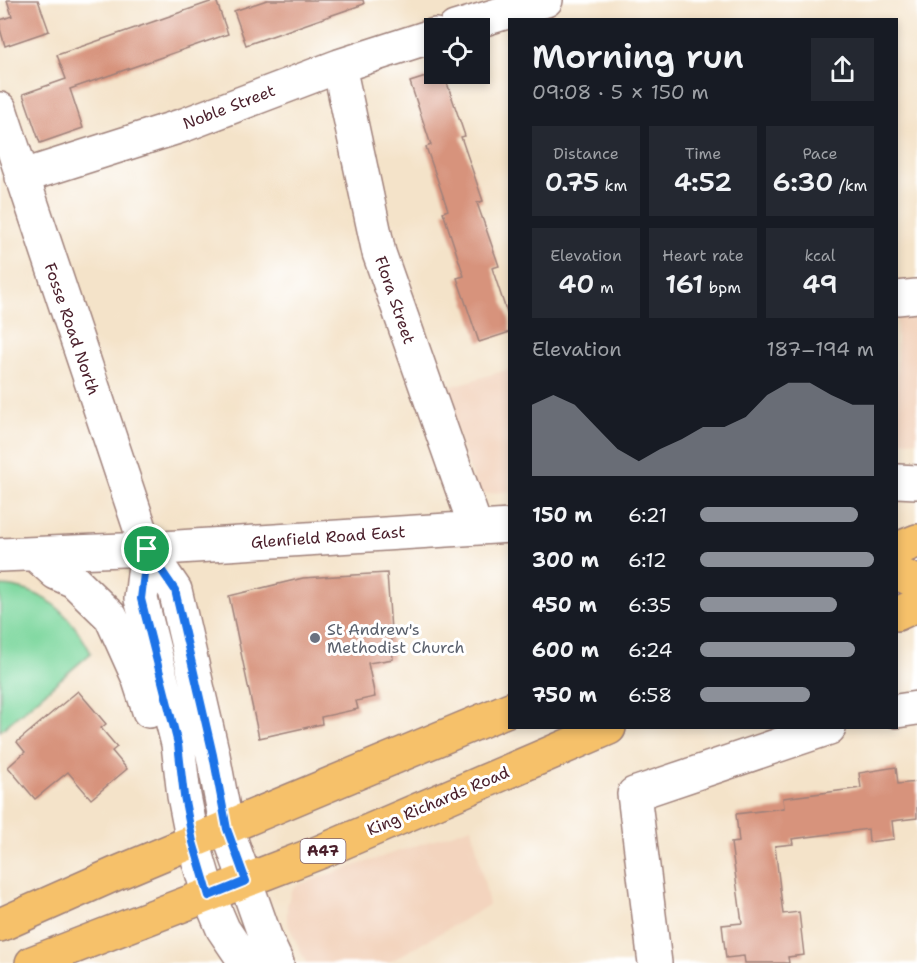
<!DOCTYPE html>
<html lang="en">
<head>
<meta charset="utf-8">
<style>
  body { margin:0; font-family:"Shantell Sans",sans-serif; background:#242831; color:#f1f3f6; height:100vh; display:flex; flex-direction:column; font-size:22px; white-space:nowrap }
  * { box-sizing:border-box; margin:0 }
  p { font-size:20px; color:#9ea1a6 }
  .icon { flex:none; width:33px; height:33px; fill:none; stroke:currentColor; stroke-width:2; stroke-linecap:round; stroke-linejoin:round }
  .map { position:relative; flex:1; overflow:hidden }
  .side { position:absolute; left:508px; top:18px; width:390px; height:711px; display:flex; flex-direction:column; background:#171b24; border-radius:0px; box-shadow:0 3px 9px #0003 }
  .side>* { flex:none }
  .buttons { position:absolute; left:424px; top:18px; display:grid; gap:12px }
  .buttons a { display:grid; place-items:center; width:66px; height:66px; border-radius:0px; background:#171b24; box-shadow:0 3px 9px #0003; font-size:30px }
  .pin { position:absolute; display:grid; place-items:center; width:51px; height:51px; color:#fff; margin:-26px; border:3px solid #fff; border-radius:50%; box-shadow:0 2px 6px #0007 }
  .round { display:grid; place-items:center; flex:none; width:63px; height:63px; border-radius:0px; background:#242831 }
  .head { display:flex; align-items:center; justify-content:space-between; height:102px; padding:0 24px }
  h1 { font-size:33px; font-weight:600; line-height:45px }
  .stats { display:grid; grid-template-columns:repeat(3,1fr); gap:9px; height:102px; padding:6px 24px }
  .stats div { display:grid; align-content:center; border-radius:0px; background:#242831; text-align:center }
  .stats b { font-size:26px; font-weight:600 }
  .stats small { font-size:16px; font-weight:400 }
  .stats p { font-size:16px }
  .chart { height:168px; padding:12px 24px }
  .chart p { display:flex; justify-content:space-between }
  .chart svg { width:100%; height:108px; margin-top:6px; fill:#8c9099; opacity:.7 }
  ul { padding:0 24px; list-style:none; font-size:20px }
  li { display:grid; grid-template-columns:96px 72px 1fr; align-items:center; height:45px }
  li i { height:15px; border-radius:8px; background:#8c9099 }
  .map>svg:first-child { display:block }
  .built { fill:#f3d4be }
  .green { fill:#7dd79e; stroke:#647b64; stroke-width:1.5 }
  .building { fill:#d7937b }
  .lines { fill:none; stroke-linecap:round; stroke-linejoin:round }
  .minor-casing { stroke:#9f817a; stroke-width:36 }
  .major-casing { stroke:#9f817a; stroke-width:36 }
  .minor { stroke:#fff; stroke-width:33 }
  .major { stroke:#f6c16b; stroke-width:33 }
  .route-casing { stroke:#fff; stroke-width:12 }
  .route { stroke:#1a73e8; stroke-width:8 }
  .worship-dot { fill:#6b7280; stroke:#fff; stroke-width:2 }
  .labels { text-anchor:middle; dominant-baseline:central; stroke-width:6; stroke-linejoin:round; paint-order:stroke }
  .shield { fill:#fff; stroke:#80626b; stroke-width:1.5 }
  .shield-label { font-size:15px; font-weight:bold; fill:#4a1f2b }
  .street-label { font-size:16px; fill:#4a1f2b; stroke:#fff }
  .worship-label { font-size:16px; fill:#5b616d; stroke:#fff; text-anchor:start }
</style>
</head>
<body>
<div class="map">
<svg width="917" height="963" viewBox="0 0 917 963">
  <rect width="100%" height="100%" fill="#fff"/>
  <filter id="ink" filterUnits="userSpaceOnUse"><feTurbulence type="fractalNoise" baseFrequency=".0167" numOctaves="2"/><feDisplacementMap in="SourceGraphic" scale="12" xChannelSelector="R" yChannelSelector="G"/><feConvolveMatrix kernelMatrix="1 2 1 2 8 2 1 2 1" color-interpolation-filters="sRGB"/></filter>
  <filter id="wash" filterUnits="userSpaceOnUse"><feTurbulence type="fractalNoise" baseFrequency=".008" numOctaves="4" result="noise"/><feDisplacementMap in="SourceGraphic" scale="24" xChannelSelector="R" yChannelSelector="G"/><feGaussianBlur stdDeviation="1.35" result="paint"/><feColorMatrix in="noise" values="0 0 0 0 0 0 0 0 0 0 0 0 0 0 0 0 0 1.4 0 .05"/><feComposite in="paint" operator="in"/></filter>
  <g filter="url(#wash)">
    <rect width="100%" height="100%" fill="#f4e3c9"/>
    <path class="built" d="M917,296V440L897,442V298Z
      M510,369V491L478,495L443,389Z
      M472,827L489,905L388,963H306L287,922V906L291,892L297,885Z"/>
    <path class="green" d="M0,586C46,588 71,615 91,653L0,731Z"/>
    <g id="blocks">
      <path class="building" d="M7,0H38L49,31L5,46L0,29V20L12,16Z
        M216,0L228,34L70,89L83,128L40,143L23,94L66,79L57,55Z
        M267,0H363L364,4L246,45L234,11Z
        M435,74H444L465,136L461,137L483,201L477,203L499,266L492,268L510,322V332L479,342L457,278L464,276L443,212L448,210L426,147L431,145L410,82Z
        M387,573L393,659L368,663L375,697L356,701L358,709L321,717L322,724L259,738L229,596L303,578Z
        M78,691L106,724L101,728L117,747L112,751L127,769L91,799L68,772L35,799L8,767L25,752L17,742Z
        M896,767L898,784L917,782V818L892,821L894,839L869,842L868,829L792,839L793,844L775,846L783,914L799,912L804,955L788,957L789,963H745L744,956L726,958L722,925L742,923L731,843L739,842L736,814L784,808L783,798L861,788L859,773Z"/>
    </g>
  </g>
  <g filter="url(#ink)">
    <use href="#blocks" fill-opacity="0" stroke="#9f817a" stroke-width="1.5"/>
    <g class="lines">
      <g class="minor-casing">
        <path id="minor" d="M455,28L546,0
          M339,66L379,253L476,528
          M0,109L147,549L175,590L213,755L227,829L267,942L277,963
          M21,177L184,125L339,66L435,35
          M897,298L917,296
          M897,481L917,482
          M147,549L141,599L178,744L184,796L193,842L209,896L223,929L246,963
          M35,554L56,573L74,581L111,617L138,677L149,711
          M0,555L147,549L510,526
          M897,711L917,708
          M655,963L634,794L829,728"/>
      </g>
      <g class="major-casing">
        <path id="major" d="M897,549L917,541
          M897,573L917,582
          M897,614L917,605
          M0,925L115,874L510,709
          M32,963L320,852L609,728"/>
      </g>
      <use href="#minor" class="minor"/>
      <use href="#major" class="major"/>
    </g>
  </g>
  <g class="lines" filter="url(#ink)">
    <g class="route-casing">
      <path id="route" d="M147,549L175,590L213,755L227,829L246,881L209,896L193,842L184,796L178,744L141,599Z"/>
    </g>
    <use href="#route" class="route"/>
  </g>
  <circle class="worship-dot" cx="315" cy="638" r="6"/>
  <g class="labels">
    <rect class="shield" x="300.5" y="839" width="45" height="24" rx="4.5"/>
    <g class="shield-label">
      <text x="323" y="851">A47</text>
    </g>
    <g class="street-label">
      <text transform="translate(229 107) rotate(-21)">Noble Street</text>
      <text transform="translate(395 300) rotate(71)">Flora Street</text>
      <text transform="translate(72 329) rotate(71)">Fosse Road North</text>
      <text transform="translate(328 537) rotate(-4)">Glenfield Road East</text>
      <text transform="translate(438 801) rotate(-23)">King Richards Road</text>
    </g>
    <g class="worship-label">
      <text x="327" y="629">St Andrew's<tspan x="327" dy="18">Methodist Church</tspan></text>
    </g>
  </g>
</svg>
<div class="buttons">
<a><svg class="icon" aria-label="locate" viewBox="0 0 24 24"><circle cx="12" cy="12" r="6"/><path d="M12 2v4M12 18v4M2 12h4M18 12h4"/></svg></a>
</div>
<div class="pin" style="left:147px;top:549px;background:#1e9e55"><svg class="icon" aria-label="arrive" viewBox="0 0 24 24"><path d="M6 21V4h12l-3 4 3 4H6"/></svg></div>
<section class="side">
<div class="head"><div><h1>Morning run</h1><p>09:08 · 5 × 150 m</p></div><a class="round"><svg class="icon" aria-label="share" viewBox="0 0 24 24"><path d="M12 15V3M7 8l5-5 5 5M5 13v7h14v-7"/></svg></a></div>
<div class="stats">
<div><p>Distance</p><b>0.75<small> km</small></b></div>
<div><p>Time</p><b>4:52</b></div>
<div><p>Pace</p><b>6:30<small> /km</small></b></div>
</div>
<div class="stats">
<div><p>Elevation</p><b>40<small> m</small></b></div>
<div><p>Heart rate</p><b>161<small> bpm</small></b></div>
<div><p>kcal</p><b>49</b></div>
</div>
<div class="chart"><p><span>Elevation</span>187–194 m</p>
<svg viewBox="0 0 160 44" preserveAspectRatio="none"><path d="M0 44V15L10 11L20 15L30 24L40 33L50 38L60 33L70 29L80 24L90 24L100 20L110 11L120 6L130 6L140 11L150 15L160 15V44z"/></svg>
</div>
<ul>
<li><b>150 m</b>6:21<i style="width:91%"></i></li>
<li><b>300 m</b>6:12<i style="width:100%"></i></li>
<li><b>450 m</b>6:35<i style="width:79%"></i></li>
<li><b>600 m</b>6:24<i style="width:89%"></i></li>
<li><b>750 m</b>6:58<i style="width:63%"></i></li>
</ul>
</section>
</div>
</body>
</html>
